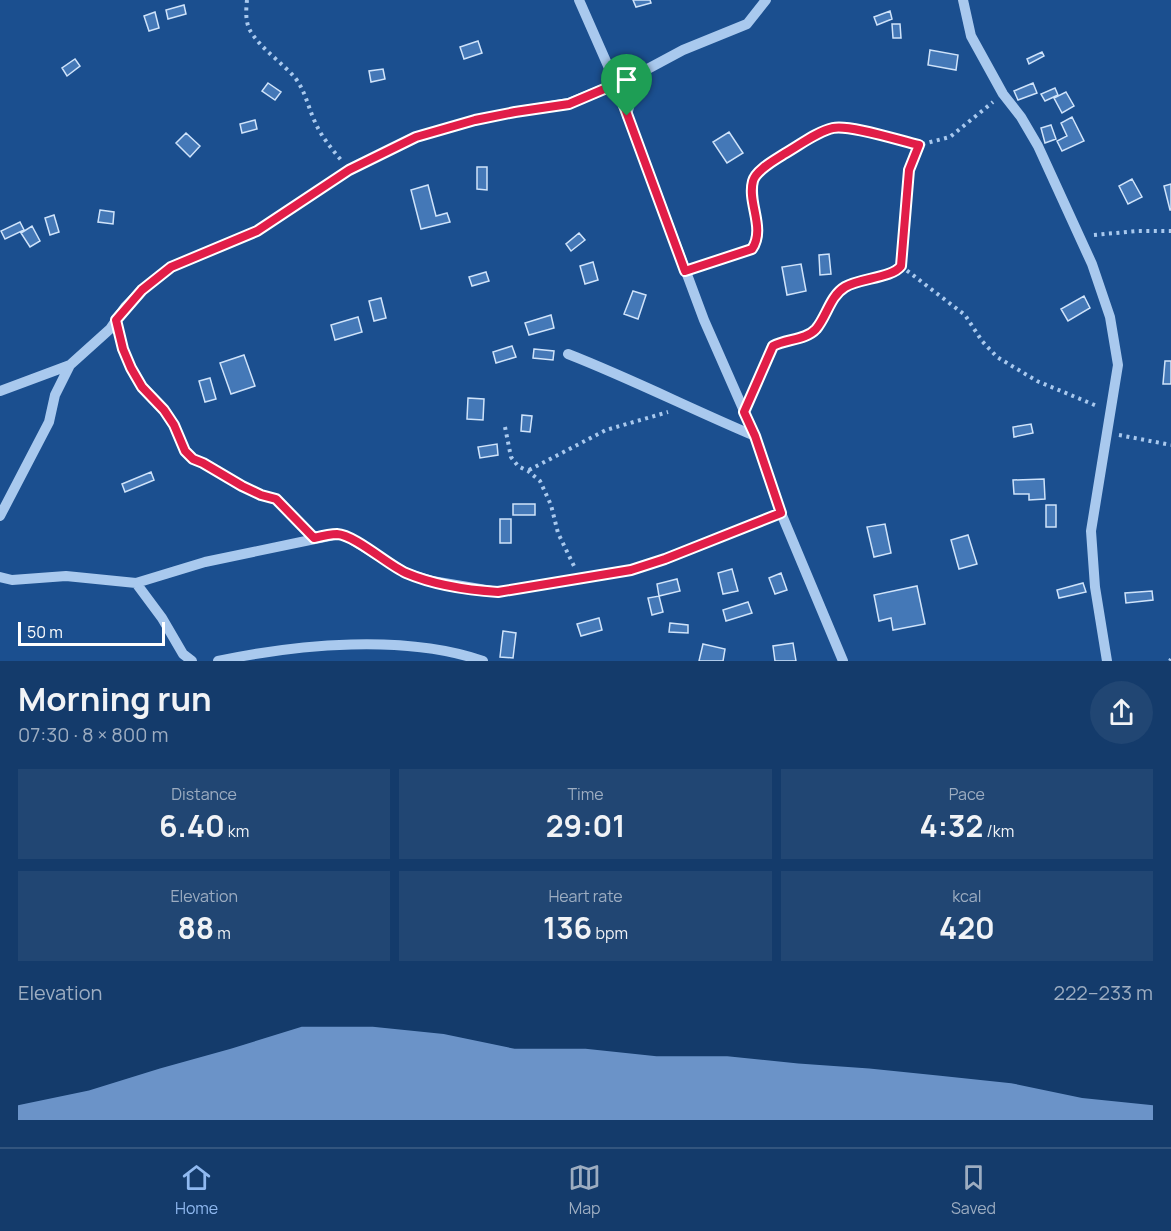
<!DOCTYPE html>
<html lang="en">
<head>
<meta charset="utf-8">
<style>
  body { margin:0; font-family:Manrope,sans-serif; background:#214673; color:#f1f3f6; height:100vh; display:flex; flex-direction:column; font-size:22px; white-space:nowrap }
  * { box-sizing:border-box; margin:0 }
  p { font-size:20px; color:#9dadc1 }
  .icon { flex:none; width:33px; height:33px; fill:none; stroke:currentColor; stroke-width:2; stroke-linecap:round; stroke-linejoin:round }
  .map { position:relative; height:661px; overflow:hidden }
  .panel { display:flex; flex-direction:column; background:#143b6b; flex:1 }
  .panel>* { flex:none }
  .scale { position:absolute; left:18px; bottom:15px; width:147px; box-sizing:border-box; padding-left:6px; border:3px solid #fff; border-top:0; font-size:16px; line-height:21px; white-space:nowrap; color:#fff; -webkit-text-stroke:4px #1b4f8f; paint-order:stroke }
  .pin { position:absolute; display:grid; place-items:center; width:51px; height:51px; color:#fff; margin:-62px -26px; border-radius:50% 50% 50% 0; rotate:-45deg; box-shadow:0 0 6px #0007 }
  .pin .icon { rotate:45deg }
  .round { display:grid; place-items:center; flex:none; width:63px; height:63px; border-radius:32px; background:#214673 }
  .summary { display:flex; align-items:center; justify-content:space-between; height:102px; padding:0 18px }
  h1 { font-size:33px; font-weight:700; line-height:45px }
  .figures { display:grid; grid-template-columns:repeat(3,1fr); gap:9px; height:102px; padding:6px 18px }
  .figures div { display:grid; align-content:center; border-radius:0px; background:#214673; text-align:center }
  .figures b { font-size:30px; font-weight:700 }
  .figures small { font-size:16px; font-weight:400 }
  .figures p { font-size:16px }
  .chart { height:168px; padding:12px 18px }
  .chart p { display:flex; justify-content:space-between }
  .chart svg { width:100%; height:108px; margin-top:6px; fill:#90b9f0; opacity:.7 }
  .tab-bar { display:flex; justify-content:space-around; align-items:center; height:84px; border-top:2px solid #33557e; background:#143b6b; font-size:16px; color:#9dadc1 }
  .tab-bar a { display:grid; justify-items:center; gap:3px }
  .tab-bar .active { color:#90b9f0 }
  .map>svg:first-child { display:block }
  .building { fill:#4478b7; stroke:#cfe3fa; stroke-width:1.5 }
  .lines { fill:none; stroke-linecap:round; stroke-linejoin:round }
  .path { stroke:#a9c9ee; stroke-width:4; stroke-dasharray:3 4.5; stroke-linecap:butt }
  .minor { stroke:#a9c9ee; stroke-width:10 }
  .route-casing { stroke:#fff; stroke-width:12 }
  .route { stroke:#e11d48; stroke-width:8 }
</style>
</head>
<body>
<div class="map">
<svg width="1171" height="661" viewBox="0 0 1171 661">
  <rect width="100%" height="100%" fill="#1b4f8f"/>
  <path class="building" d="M633,0H650L651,3L636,7Z
    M184,5L186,14L168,19L166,10Z
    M890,11L892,19L877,25L874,17Z
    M155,12L159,28L149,31L144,16Z
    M892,24H900L901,38H893Z
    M478,41L482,53L464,59L460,47Z
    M930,50L958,55L956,70L928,65Z
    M1042,52L1044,56L1029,64L1027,59Z
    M75,59L80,66L67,76L62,68Z
    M383,69L385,79L371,82L369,71Z
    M268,83L281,92L275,100L262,91Z
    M1033,83L1037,93L1018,100L1014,91Z
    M1055,88L1058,95L1045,101L1041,94Z
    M1066,92L1074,106L1062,113L1054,98Z
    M1072,117L1084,141L1062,151L1057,141L1067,136L1061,123Z
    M255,120L257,129L242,133L240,124Z
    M1051,125L1056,139L1045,143L1041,128Z
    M729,132L743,153L727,163L713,142Z
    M186,133L200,146L190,157L176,143Z
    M477,167H487V190L477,189Z
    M1132,179L1142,197L1128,204L1119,186Z
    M1171,184V210H1170L1164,186Z
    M428,185L436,216L447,213L450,222L421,229L411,190Z
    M100,210L114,212L113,224L98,222Z
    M54,215L59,232L50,235L45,218Z
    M20,222L24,230L5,239L1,231Z
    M32,226L40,241L30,247L21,233Z
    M579,233L585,240L571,251L566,244Z
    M829,254L831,274L820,275L819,255Z
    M593,262L598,280L585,284L580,266Z
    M801,264L806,291L787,295L782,267Z
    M486,272L489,281L472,286L469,277Z
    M633,291L646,295L638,319L624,314Z
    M1084,296L1090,308L1068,321L1061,309Z
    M381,298L386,318L374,321L369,301Z
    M551,315L554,328L529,335L525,323Z
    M358,317L362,332L335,340L331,325Z
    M512,346L516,357L496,363L493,352Z
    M534,349L554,351L553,360L533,358Z
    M244,355L255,386L231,394L220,363Z
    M1165,361H1171V384H1163Z
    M210,378L216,399L205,402L199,381Z
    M468,398L484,399L483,420L467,419Z
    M522,415L532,416L530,432L521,431Z
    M1031,424L1033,433L1014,437L1013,427Z
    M497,444L498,455L480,458L478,447Z
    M151,472L154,480L125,492L122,484Z
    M1044,479L1045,499L1029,500V494H1014L1013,480Z
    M513,504H535V515H513Z
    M1046,505H1056V527H1046Z
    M500,519H511V543H500Z
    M885,524L891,553L874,557L867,527Z
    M968,535L977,564L959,569L951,540Z
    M732,569L738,591L723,594L718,573Z
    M781,573L787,590L775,594L769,578Z
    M677,579L680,591L659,596L657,584Z
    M1083,583L1086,592L1059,598L1057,590Z
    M917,586L925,624L893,630L891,618L879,621L874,595Z
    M1152,591L1153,600L1126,603L1125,593Z
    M659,596L663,612L652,615L648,598Z
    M748,602L752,613L726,621L723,610Z
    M599,618L602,630L581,636L577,624Z
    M670,623L688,625V633L669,632Z
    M503,631L516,633L513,658L500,657Z
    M793,643L796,661H775L773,646Z
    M703,644L725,649L723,661H699Z"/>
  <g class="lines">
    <path class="path" d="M247,0C246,10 245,23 251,32C262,50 283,63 296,79C306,93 308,107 315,122C321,136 331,148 341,160
      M1094,235L1137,231H1171
      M699,266L752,249C766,227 747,203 753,181C756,170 775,160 784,154C799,145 816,132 833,128C849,124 901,141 919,145
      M901,266L965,315L982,341L997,357L1037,381L1097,406
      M120,338L131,368L142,387L164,410L174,425L185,451L193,459L203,463L242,486L261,495L276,499L303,527
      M752,393L773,346L781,342L807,335L816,330L838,293L846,286L897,271L901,266L909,170L919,145L950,137L993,102
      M505,427L511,457L518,466L528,471L540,481L551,505L558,533L574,566
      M1119,435L1171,445
      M529,470L606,430L668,412
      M1170,661L1171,659"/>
    <path class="minor" d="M579,0L616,84L704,320L755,436L781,513L843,661
      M963,0L971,36L1003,94L1021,117L1038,146L1092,264L1110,317L1118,365L1091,531L1095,587L1107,661
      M627,116L635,79L642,72L683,50L747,24L766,0
      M568,354C632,379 693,410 755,436
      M0,391L70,365L110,329L125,307L142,290L171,267L257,231L349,170L416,137L475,120L515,112L569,103L616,84
      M0,516L49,422L55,395L70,365
      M0,577L12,580L66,576L136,583L205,562L339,534L349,538L406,573L432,581L498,592L631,570L665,559L781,513
      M136,583L162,618L183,654L192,661
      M218,661C298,644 405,634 483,661"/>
  </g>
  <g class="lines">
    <g class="route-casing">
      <path id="route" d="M616,84L685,271L752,249C766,228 747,203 753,181C756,170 775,160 784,154C800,145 816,132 833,128C849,124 901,141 919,145L909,170L901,266C892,278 860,278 845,287C830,296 827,316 816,329C806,340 786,339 773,346L744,412L755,436L781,513L665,559L631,570L498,592C468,590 434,585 406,573C388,565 355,535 337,534C330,534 322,536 314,538L276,499L261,495L242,486L203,463L193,459L185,451L174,425L164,410L142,387L131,368L123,349L116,320L142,290L171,267L257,231L349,170L416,137L475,120L515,112L569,104Z"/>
    </g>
    <use href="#route" class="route"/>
  </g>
</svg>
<div class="scale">50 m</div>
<div class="pin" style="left:627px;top:116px;background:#1e9e55"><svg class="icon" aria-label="arrive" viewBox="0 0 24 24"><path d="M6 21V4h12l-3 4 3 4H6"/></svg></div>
</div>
<section class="panel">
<div class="summary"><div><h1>Morning run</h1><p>07:30 · 8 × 800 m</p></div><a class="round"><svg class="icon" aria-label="share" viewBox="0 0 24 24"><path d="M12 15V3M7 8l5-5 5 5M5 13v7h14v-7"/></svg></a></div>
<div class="figures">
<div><p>Distance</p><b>6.40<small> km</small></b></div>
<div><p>Time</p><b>29:01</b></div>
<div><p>Pace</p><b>4:32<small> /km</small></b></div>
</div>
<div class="figures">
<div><p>Elevation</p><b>88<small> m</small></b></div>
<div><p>Heart rate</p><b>136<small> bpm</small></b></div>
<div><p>kcal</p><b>420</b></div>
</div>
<div class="chart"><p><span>Elevation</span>222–233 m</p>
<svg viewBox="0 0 160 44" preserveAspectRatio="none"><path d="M0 44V38L10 32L20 23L30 15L40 6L50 6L60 9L70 15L80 15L90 18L100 18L110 21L120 23L130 26L140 29L150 35L160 38V44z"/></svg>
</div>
</section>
<nav class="tab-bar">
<a class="active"><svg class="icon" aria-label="home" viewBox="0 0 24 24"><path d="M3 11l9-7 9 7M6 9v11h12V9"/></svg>Home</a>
<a><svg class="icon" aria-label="map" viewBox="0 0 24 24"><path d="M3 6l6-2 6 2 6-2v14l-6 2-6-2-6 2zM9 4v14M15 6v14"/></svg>Map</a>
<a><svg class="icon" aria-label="saved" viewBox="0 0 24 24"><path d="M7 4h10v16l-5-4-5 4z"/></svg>Saved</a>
</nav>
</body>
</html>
